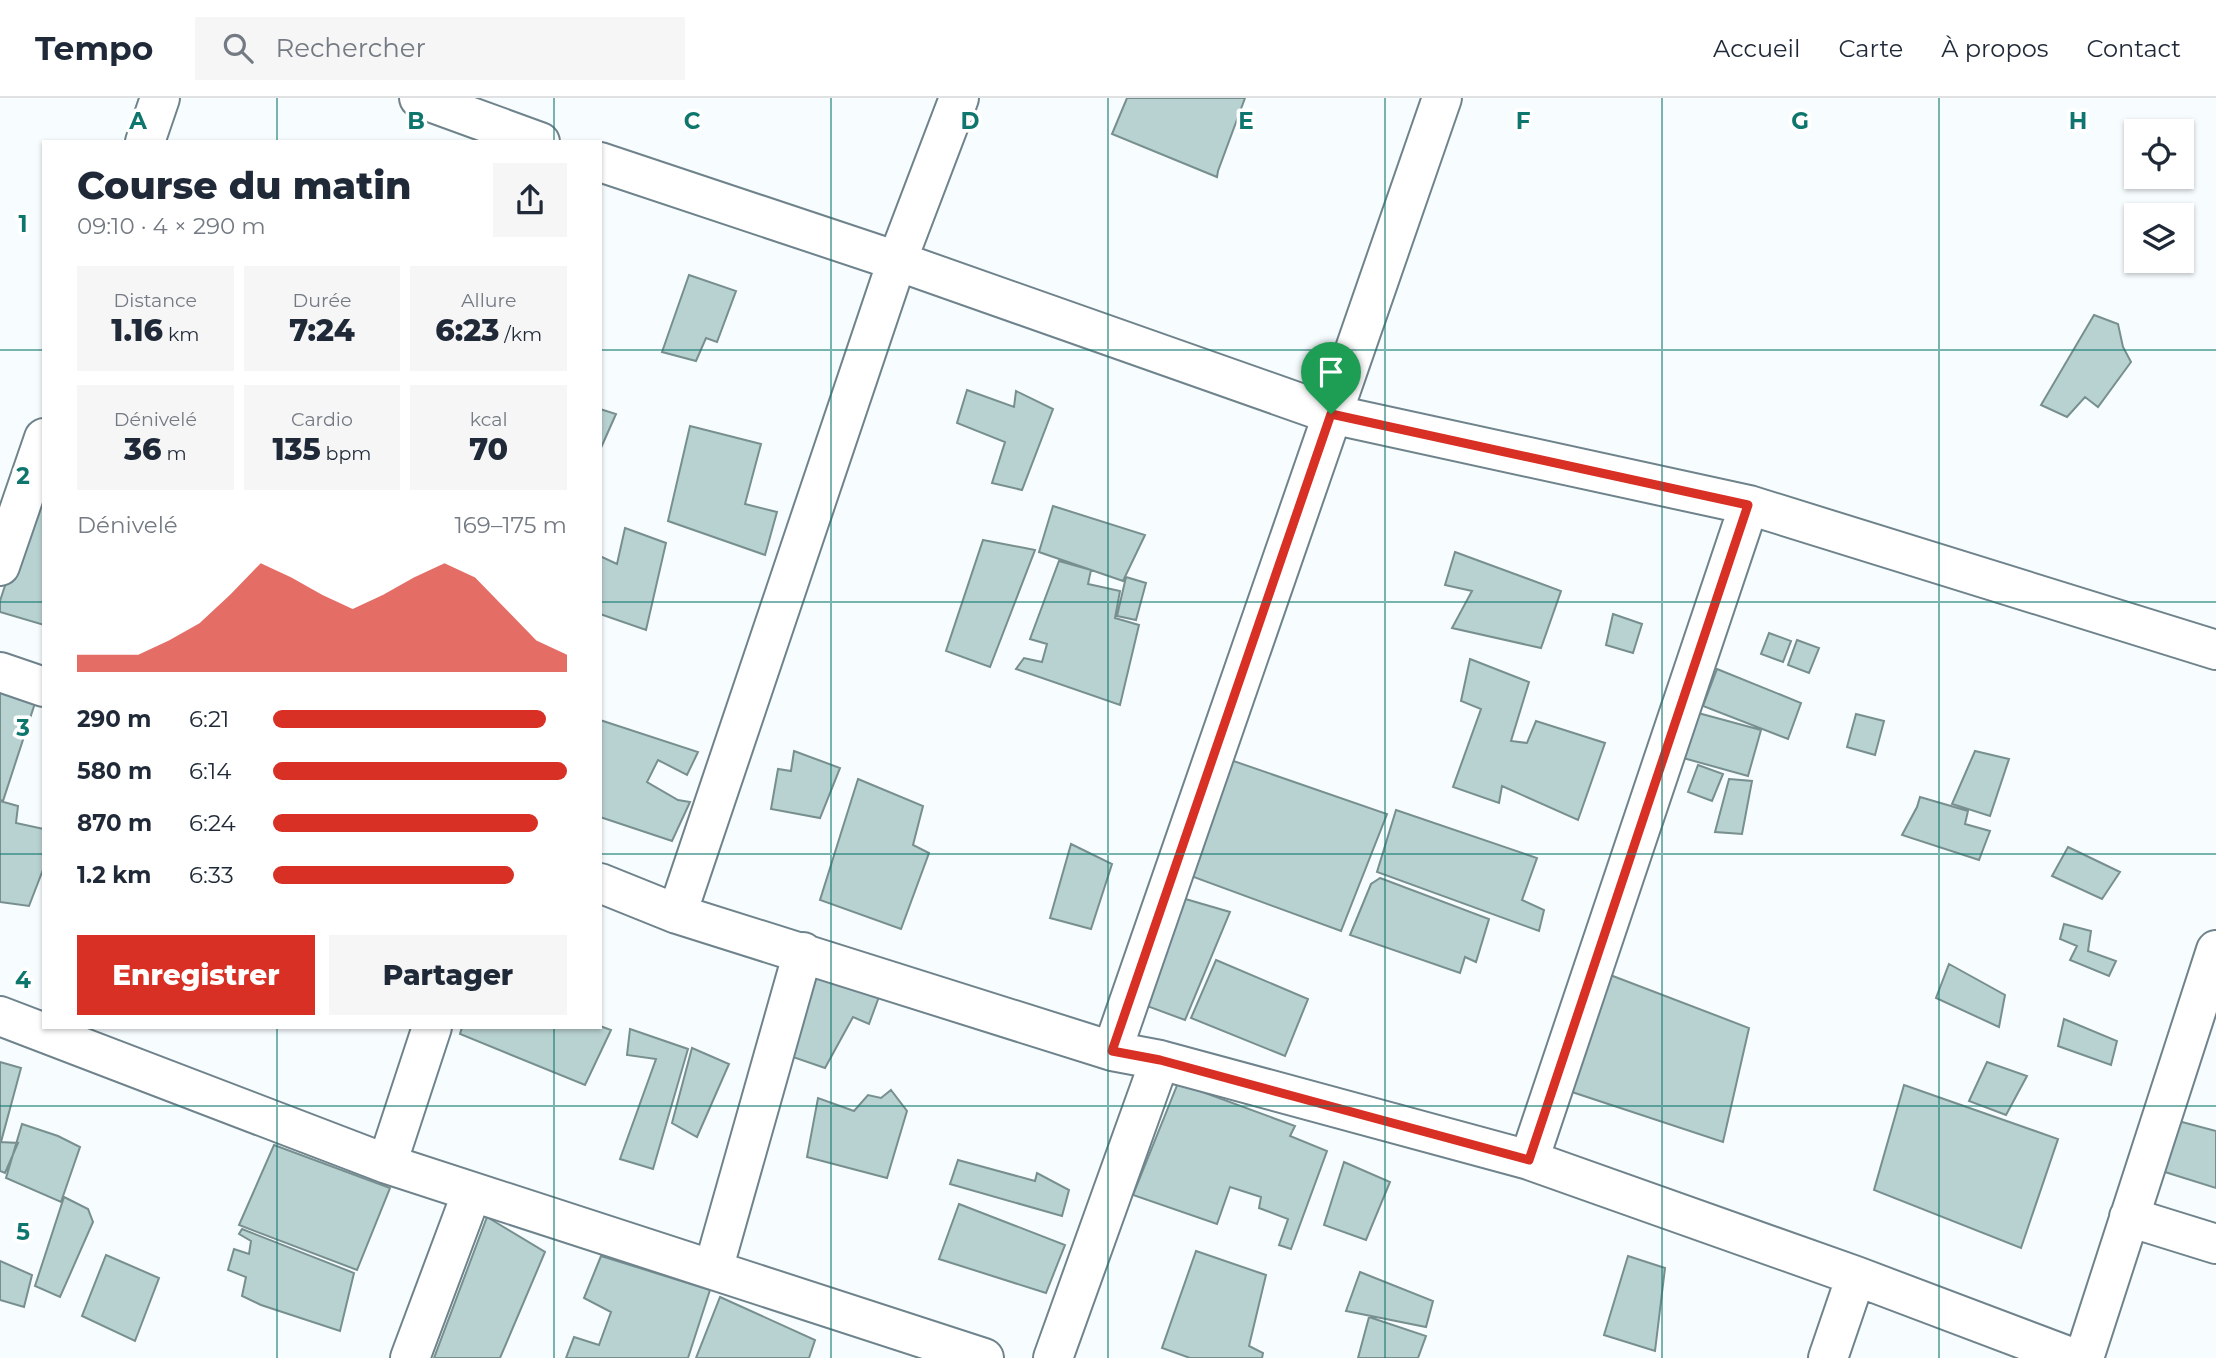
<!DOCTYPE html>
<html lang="fr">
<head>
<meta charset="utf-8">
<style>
  body { margin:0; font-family:Montserrat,sans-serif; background:#f6f6f7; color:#1f2937; height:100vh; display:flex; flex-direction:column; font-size:26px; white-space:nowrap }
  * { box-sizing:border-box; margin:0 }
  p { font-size:23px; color:#747a83 }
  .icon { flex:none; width:38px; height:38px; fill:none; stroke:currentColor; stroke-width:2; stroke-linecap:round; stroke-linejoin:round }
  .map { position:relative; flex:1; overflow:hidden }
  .drawer { position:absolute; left:42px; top:42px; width:560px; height:889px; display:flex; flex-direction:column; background:#fff; border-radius:0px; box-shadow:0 2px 5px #0004 }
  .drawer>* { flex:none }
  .fabs { position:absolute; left:2124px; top:21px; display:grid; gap:14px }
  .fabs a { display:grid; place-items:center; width:70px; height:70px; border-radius:0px; background:#fff; box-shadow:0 2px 5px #0004; font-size:35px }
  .pin { position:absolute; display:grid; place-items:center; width:60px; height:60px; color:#fff; margin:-72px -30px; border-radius:50% 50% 50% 0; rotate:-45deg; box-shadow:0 0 7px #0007 }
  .pin .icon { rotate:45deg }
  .round { display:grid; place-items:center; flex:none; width:74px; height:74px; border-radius:0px; background:#f6f6f7 }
  .summary { display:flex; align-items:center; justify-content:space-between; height:119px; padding:0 35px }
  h1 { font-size:38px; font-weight:800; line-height:52px }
  .metrics { display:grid; grid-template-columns:repeat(3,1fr); gap:10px; height:119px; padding:7px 35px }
  .metrics div { display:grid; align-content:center; border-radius:0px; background:#f6f6f7; text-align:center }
  .metrics b { font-size:30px; font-weight:800 }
  .metrics small { font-size:19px; font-weight:400 }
  .metrics p { font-size:19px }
  .chart { height:196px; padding:14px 35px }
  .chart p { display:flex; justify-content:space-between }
  .chart svg { width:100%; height:126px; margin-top:7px; fill:#d93025; opacity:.7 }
  .button { display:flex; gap:14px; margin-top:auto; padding:14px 35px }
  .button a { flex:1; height:80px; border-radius:0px; background:#d93025; color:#fff; font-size:28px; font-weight:800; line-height:80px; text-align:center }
  .button a+a { background:#f6f6f7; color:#1f2937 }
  ul { padding:0 35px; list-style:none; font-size:23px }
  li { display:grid; grid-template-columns:112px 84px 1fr; align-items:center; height:52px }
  li i { height:18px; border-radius:9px; background:#d93025 }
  header { display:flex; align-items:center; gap:42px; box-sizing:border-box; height:98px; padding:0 35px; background:#fff; border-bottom:2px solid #e0e1e3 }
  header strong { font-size:33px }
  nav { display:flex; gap:38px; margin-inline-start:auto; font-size:24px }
  .search { width:490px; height:63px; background:#f6f6f7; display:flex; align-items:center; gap:18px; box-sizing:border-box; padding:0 24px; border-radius:0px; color:#747a83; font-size:26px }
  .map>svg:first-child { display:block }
  .building { fill:#b8d2d1; stroke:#778f8f; stroke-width:2 }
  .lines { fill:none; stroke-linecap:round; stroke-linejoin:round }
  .street-casing { stroke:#6f838c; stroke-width:42 }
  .street { stroke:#fff; stroke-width:38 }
  .route-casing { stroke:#fff; stroke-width:14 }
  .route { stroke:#d93025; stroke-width:9 }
  .grid { fill:none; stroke:#0f766e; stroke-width:2; stroke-opacity:0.55 }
  .grid-label { font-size:23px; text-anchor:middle; font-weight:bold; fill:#0f766e; stroke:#fff; stroke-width:7; stroke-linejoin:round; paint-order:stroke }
</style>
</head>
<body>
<header>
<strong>Tempo</strong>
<div class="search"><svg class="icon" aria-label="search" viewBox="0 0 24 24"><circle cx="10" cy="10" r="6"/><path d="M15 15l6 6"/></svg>Rechercher</div>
<nav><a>Accueil</a><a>Carte</a><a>À propos</a><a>Contact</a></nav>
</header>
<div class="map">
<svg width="2216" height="1260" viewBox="0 0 2216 1260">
  <rect width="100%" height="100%" fill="#f7fcfe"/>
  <path class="building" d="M1127,0H1245L1218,73L1217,79L1112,36Z
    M689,177L736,193L717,244L706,240L696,263L662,254Z
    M2094,217L2118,226L2123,249L2131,264L2098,309L2085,299L2067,319L2041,307Z
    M967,292L1014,309L1016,293L1053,311L1022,392L992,385L1005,344L957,325Z
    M600,311L616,316L600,352Z
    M690,328L761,346L745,406L777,414L765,457L668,423Z
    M41,377L44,378V527L0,514V503Z
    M1053,408L1145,437L1123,483L1039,454Z
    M625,430L666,445L646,532L600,516V458L617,466Z
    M983,442L1035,452L990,569L946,553Z
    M1455,454L1561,493L1541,550L1452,530L1472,493L1445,487Z
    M1059,463L1091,472L1088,486L1120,493L1115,520L1139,527L1120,607L1016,571L1024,560L1042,564L1047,546L1030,541Z
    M1126,479L1146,485L1136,522L1117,518Z
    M1613,516L1642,526L1633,555L1606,547Z
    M1769,535L1791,543L1783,564L1761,556Z
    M1797,542L1819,550L1809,575L1788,567Z
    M1470,561L1529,584L1511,643L1527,645L1536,623L1605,645L1578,722L1502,688L1499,705L1453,689L1481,611L1461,603Z
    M1717,571L1801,605L1788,641L1703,608Z
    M0,592L35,605L3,703L0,702Z
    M1687,612L1761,632L1748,678L1676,658Z
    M1856,616L1884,623L1875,657L1847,649Z
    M600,622L698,654L687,677L658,662L647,684L678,702L690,704L672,743L600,719Z
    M794,653L840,670L820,720L771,711L778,671L791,673Z
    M1975,653L2009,661L1990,718L1952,706Z
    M1219,658L1387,716L1341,833L1180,774Z
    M1698,667L1723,676L1712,703L1688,694Z
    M858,681L923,708L913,747L929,755L901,831L820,802Z
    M1729,681L1752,683L1742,736L1715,734Z
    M1920,699L1968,713L1965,726L1990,733L1979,762L1902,737L1917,709Z
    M0,703L18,708L16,725L44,731V769L29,808L0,804Z
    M1396,712L1537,760L1522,802L1544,812L1539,833L1377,774Z
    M1071,746L1112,766L1091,831L1050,820Z
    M2068,749L2120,774L2102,801L2052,778Z
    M1380,780L1489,821L1476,864L1465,859L1460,875L1350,837L1371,786Z
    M1182,800L1230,814L1185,922L1147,908Z
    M2064,826L2091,833L2088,853L2116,863L2109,878L2070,862L2077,848L2060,841Z
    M1216,862L1308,901L1285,958L1191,920Z
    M1949,866L2005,897L1999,929L1936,900Z
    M1605,875L1749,930L1723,1044L1569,993Z
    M815,876L880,896L869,926L853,919L825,970L784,956Z
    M2064,921L2117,943L2111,967L2058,948Z
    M600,928L611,932L585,987L460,936L462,929Z
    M630,931L688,951L653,1071L620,1061L656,961L627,957Z
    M692,950L729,966L697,1039L672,1025Z
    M0,964L21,970L1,1044L18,1045L5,1075L0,1073Z
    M1987,964L2027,978L2006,1017L1969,1003Z
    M1178,985L1295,1028L1290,1038L1327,1053L1291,1151L1279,1147L1288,1121L1259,1110L1261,1099L1230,1089L1217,1126L1133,1097Z
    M1904,987L2058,1041L2021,1150L1874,1092Z
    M891,992L907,1013L887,1080L807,1059L818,1000L854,1013L868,997L881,1000Z
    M2167,1020L2216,1033V1090L2149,1069Z
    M22,1026L58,1038L80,1049L61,1104L6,1080Z
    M274,1047L390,1090L357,1172L239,1127Z
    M958,1062L1035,1083L1037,1075L1069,1092L1062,1118L950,1086Z
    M1344,1064L1390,1084L1366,1142L1324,1127Z
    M64,1099L88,1111L93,1124L60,1199L35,1188Z
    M959,1106L1065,1147L1046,1195L939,1161Z
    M487,1119L545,1154L500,1260H434Z
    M242,1131L354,1175L340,1233L261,1207L242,1198L246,1179L228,1172L234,1151L249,1156L251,1143L239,1136Z
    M1196,1153L1266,1177L1249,1248L1263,1255L1262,1260H1190L1162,1250Z
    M106,1157L159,1180L135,1243L82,1218Z
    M601,1158L710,1192L688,1260H566L574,1239L599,1247L611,1214L584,1200Z
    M1628,1158L1665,1170L1655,1253L1604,1237Z
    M0,1163L32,1177L24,1209L0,1202Z
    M1360,1174L1433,1203L1426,1229L1346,1213Z
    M720,1199L815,1242L809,1260H696Z
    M1369,1219L1426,1238L1418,1260H1358Z"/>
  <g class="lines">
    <g class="street-casing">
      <path id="street" d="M419,0L540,44
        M145,44L160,0
        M600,64L897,163L1331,316L1749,407L2216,552
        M0,468L44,340
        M0,574L44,589
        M600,785L677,816L1112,953L1160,962L1529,1062L1856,1178L2073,1260
        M677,816L897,163L959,0
        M0,918L387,1066L984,1260
        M1112,953L1442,0
        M1529,1062L1749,407
        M387,1066L432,929
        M2129,1119L2216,1146
        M713,1172L803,854
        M410,1260L472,1094
        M1053,1260L1160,962
        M1828,1260L1856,1178
        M2084,1260L2216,852"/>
    </g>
    <use href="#street" class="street"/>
  </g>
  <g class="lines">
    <g class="route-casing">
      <path id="route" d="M1331,316L1748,407L1529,1062L1160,962L1112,953Z"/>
    </g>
    <use href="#route" class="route"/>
  </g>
  <path class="grid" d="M277,0V44M554,0V44M831,0V1260M1108,0V1260M1385,0V1260M1662,0V1260M1939,0V1260M0,252H44M600,252H2216M0,504H44M600,504H2216M0,756H44M600,756H2216M277,929V1260M554,929V1260M0,1008H2216"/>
  <g class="grid-label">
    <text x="138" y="31">A</text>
    <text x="416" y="31">B</text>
    <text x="692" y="31">C</text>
    <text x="970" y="31">D</text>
    <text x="1246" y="31">E</text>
    <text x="1523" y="31">F</text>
    <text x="1800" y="31">G</text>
    <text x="2078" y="31">H</text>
    <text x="23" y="134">1</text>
    <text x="23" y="386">2</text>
    <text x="23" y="638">3</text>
    <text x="23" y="890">4</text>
    <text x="23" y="1142">5</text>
  </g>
</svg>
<div class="fabs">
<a><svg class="icon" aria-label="locate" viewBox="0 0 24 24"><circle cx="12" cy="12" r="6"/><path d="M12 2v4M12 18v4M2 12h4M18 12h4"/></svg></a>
<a><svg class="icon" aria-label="layers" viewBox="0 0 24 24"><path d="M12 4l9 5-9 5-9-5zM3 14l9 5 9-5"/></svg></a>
</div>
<div class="pin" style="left:1331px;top:316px;background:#1e9e55"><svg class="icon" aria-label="arrive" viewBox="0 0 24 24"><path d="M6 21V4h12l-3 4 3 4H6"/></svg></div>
<section class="drawer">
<div class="summary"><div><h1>Course du matin</h1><p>09:10 · 4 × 290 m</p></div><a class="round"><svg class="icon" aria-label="share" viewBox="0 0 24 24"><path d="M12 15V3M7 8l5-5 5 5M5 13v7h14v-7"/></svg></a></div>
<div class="metrics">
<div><p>Distance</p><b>1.16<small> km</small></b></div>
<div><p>Durée</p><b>7:24</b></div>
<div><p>Allure</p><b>6:23<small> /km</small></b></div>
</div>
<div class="metrics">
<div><p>Dénivelé</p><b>36<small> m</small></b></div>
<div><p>Cardio</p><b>135<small> bpm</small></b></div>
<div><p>kcal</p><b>70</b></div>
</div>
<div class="chart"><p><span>Dénivelé</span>169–175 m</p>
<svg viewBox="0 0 160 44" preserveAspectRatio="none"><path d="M0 44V38L10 38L20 38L30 33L40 27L50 17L60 6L70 11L80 17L90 22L100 17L110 11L120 6L130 11L140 22L150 33L160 38V44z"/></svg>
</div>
<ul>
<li><b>290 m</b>6:21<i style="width:93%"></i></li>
<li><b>580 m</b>6:14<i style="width:100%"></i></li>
<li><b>870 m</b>6:24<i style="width:90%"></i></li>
<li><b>1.2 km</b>6:33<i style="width:82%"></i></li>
</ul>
<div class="button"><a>Enregistrer</a><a>Partager</a></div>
</section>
</div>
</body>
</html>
